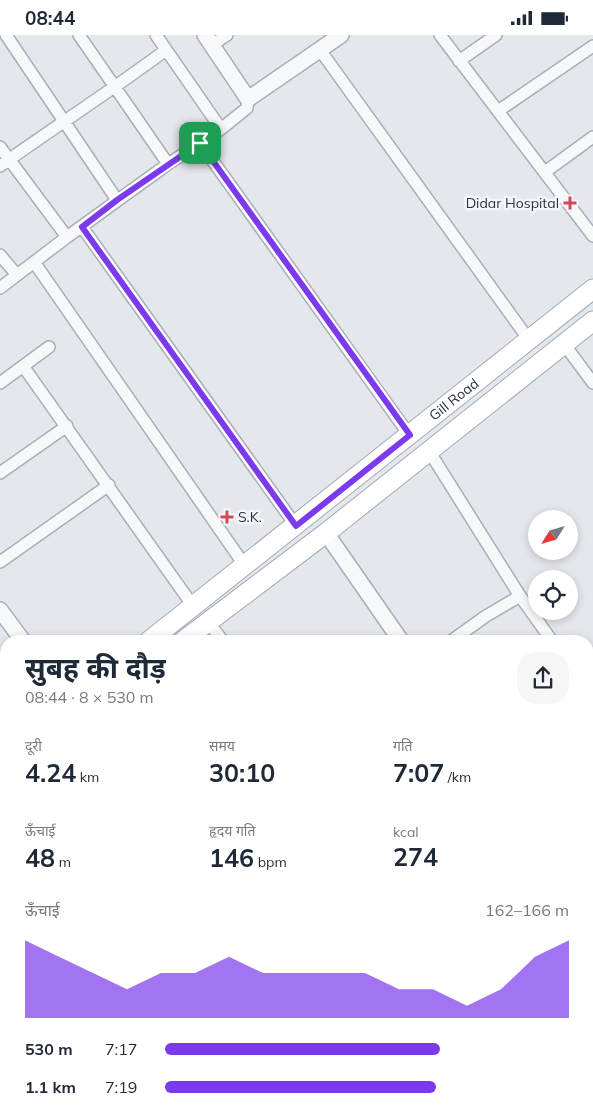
<!DOCTYPE html>
<html lang="hi">
<head>
<meta charset="utf-8">
<style>
  body { margin:0; font-family:Mulish,"Noto Sans Devanagari",sans-serif; background:#f6f6f7; color:#1f2937; height:100vh; display:flex; flex-direction:column; font-size:19px; white-space:nowrap }
  * { box-sizing:border-box; margin:0 }
  p { font-size:16px; color:#747a83 }
  .icon { flex:none; width:28px; height:28px; fill:none; stroke:currentColor; stroke-width:2; stroke-linecap:round; stroke-linejoin:round }
  .map { position:relative; flex:1; overflow:hidden }
  .sheet { position:absolute; left:0px; top:600px; width:594px; height:480px; display:flex; flex-direction:column; background:#fff; border-radius:20px 20px 0 0; box-shadow:0 2px 8px #0003 }
  .sheet>* { flex:none }
  .needle { width:32px; rotate:233deg }
  .fabs { position:absolute; left:528px; top:475px; display:grid; gap:10px }
  .fabs a { display:grid; place-items:center; width:50px; height:50px; border-radius:50%; background:#fff; box-shadow:0 2px 8px #0003; font-size:25px }
  .pin { position:absolute; display:grid; place-items:center; width:42px; height:42px; color:#fff; margin:-21px; border-radius:10px; box-shadow:0 2px 8px #0006 }
  .round { display:grid; place-items:center; flex:none; width:52px; height:52px; border-radius:20px; background:#f6f6f7 }
  .head { display:flex; align-items:center; justify-content:space-between; height:85px; padding:0 25px }
  h1 { font-size:28px; font-weight:700; line-height:38px }
  .figures { display:grid; grid-template-columns:repeat(3,1fr); gap:8px; height:85px; padding:5px 25px }
  .figures div { display:grid; align-content:center }
  .figures b { font-size:25px; font-weight:700 }
  .figures small { font-size:14px; font-weight:400 }
  .figures p { font-size:14px }
  .chart { height:140px; padding:10px 25px }
  .chart p { display:flex; justify-content:space-between }
  .chart svg { width:100%; height:90px; margin-top:5px; fill:#7c3aed; opacity:.7 }
  ul { padding:0 25px; list-style:none; font-size:16px }
  li { display:grid; grid-template-columns:80px 60px 1fr; align-items:center; height:38px }
  li i { height:12px; border-radius:6px; background:#7c3aed }
  .status { display:flex; justify-content:space-between; align-items:center; height:35px; padding:0 25px; background:#fff; direction:ltr }
  .status svg { height:14px; fill:currentColor }
  .map>svg:first-child { display:block }
  .built { fill:#d2d6de }
  .lines { fill:none; stroke-linecap:round; stroke-linejoin:round }
  .service-casing { stroke:#a9aeb7; stroke-width:8 }
  .minor-casing { stroke:#a9aeb7; stroke-width:14 }
  .tertiary-casing { stroke:#a9aeb7; stroke-width:18 }
  .primary-casing { stroke:#a3abb8; stroke-width:21 }
  .service { stroke:#f7f8fa; stroke-width:5.5 }
  .minor { stroke:#f7f8fa; stroke-width:11 }
  .tertiary { stroke:#f7f8fa; stroke-width:15 }
  .primary { stroke:#fff; stroke-width:19 }
  .route-casing { stroke:#fff; stroke-width:10 }
  .route { stroke:#7c3aed; stroke-width:6 }
  .poi-dot { fill:#d1495b; stroke:#f4f6f9; stroke-width:2 }
  .labels { text-anchor:middle; dominant-baseline:central; stroke-width:5; stroke-linejoin:round; paint-order:stroke }
  .poi-label { font-size:14px; fill:#2b3445; stroke:#f4f6f9; text-anchor:end }
  .street-label { font-size:14px; fill:#2b3445; stroke:#f4f6f9 }
</style>
</head>
<body>
<div class="status"><b>08:44</b><svg viewBox="0 0 49 12"><path d="M0 12V9h3v3zM5 12V6h3v6zM10 12V3h3v9zM15 12V0h3v12zM26 1h20v11H26zM47 4h2v5h-2z"/></svg></div>
<div class="map">
<svg width="593" height="1080" viewBox="0 0 593 1080">
  <rect width="100%" height="100%" fill="#e4e7ec"/>
  <path class="built" d="M6,647V700L0,705V649Z"/>
  <g class="lines">
    <g class="service-casing">
      <path id="service" d="M0,627L6,626"/>
    </g>
    <g class="minor-casing">
      <path id="minor" d="M6,0L117,165
        M79,0L168,129
        M156,0L221,94
        M440,0L593,201
        M212,10L227,0
        M320,15L529,305
        M459,26L496,0
        M498,76L593,11
        M200,108L410,401
        M0,112L67,202L168,129L221,94L247,73L248,64
        M0,131C55,92 112,55 166,15
        M545,137L593,102
        M82,192L296,491
        M0,220L17,240
        M34,227L245,531
        M0,253L67,202
        M564,309L593,348
        M23,331L193,571
        M0,348L49,312
        M429,416L520,561L552,606
        M0,438L67,391
        M0,527L109,450
        M208,587L223,606
        M451,606L486,581L520,561
        M588,751L593,747
        M0,770L6,778
        M588,824L593,820
        M588,864L593,860
        M0,874L6,882
        M588,905L593,901
        M0,981L6,988
        M588,983L593,979
        M588,1063L593,1059
        M77,1074L80,1080
        M164,1074L169,1080
        M248,1074L253,1080
        M342,1080L351,1074
        M451,1080L460,1074
        M564,1080L573,1074"/>
    </g>
    <g class="tertiary-casing">
      <path id="tertiary" d="M205,0L248,64L341,0
        M326,498L401,606
        M0,575L23,606
        M588,878L593,886"/>
    </g>
    <g class="primary-casing">
      <g id="primary">
        <path id="s1" d="M149,606L593,254"/>
        <path d="M183,606L326,498L593,286"/>
        <path d="M0,725L6,721"/>
        <path d="M0,753L6,748"/>
      </g>
    </g>
    <use href="#service" class="service"/>
    <use href="#minor" class="minor"/>
    <use href="#tertiary" class="tertiary"/>
    <use href="#primary" class="primary"/>
  </g>
  <g class="lines">
    <g class="route-casing">
      <path id="route" d="M200,108L410,400L296,491L82,192L117,165Z"/>
    </g>
    <use href="#route" class="route"/>
  </g>
  <g class="poi-dot">
    <path d="M567.5 160.5h5v5h5v5h-5v5h-5v-5h-5v-5h5z"/>
    <path d="M224.5 474.5h5v5h5v5h-5v5h-5v-5h-5v-5h5z"/>
  </g>
  <g class="labels">
    <g class="poi-label">
      <text x="559" y="168">Didar Hospital</text>
      <text x="238" y="482" text-anchor="start">S.K.</text>
    </g>
    <g class="street-label">
      <text stroke="none"><textPath href="#s1" startOffset="389">Gill Road</textPath></text>
    </g>
  </g>
</svg>
<div class="fabs">
<a><svg class="needle" viewBox="-14 -14 28 28"><path d="M0-13l5 13h-10z" fill="#e53935"/><path d="M0 13l5-13h-10z" fill="#747a83"/></svg></a>
<a><svg class="icon" aria-label="locate" viewBox="0 0 24 24"><circle cx="12" cy="12" r="6"/><path d="M12 2v4M12 18v4M2 12h4M18 12h4"/></svg></a>
</div>
<div class="pin" style="left:200px;top:108px;background:#1e9e55"><svg class="icon" aria-label="arrive" viewBox="0 0 24 24"><path d="M6 21V4h12l-3 4 3 4H6"/></svg></div>
<section class="sheet">
<div class="head"><div><h1>सुबह की दौड़</h1><p>08:44 · 8 × 530 m</p></div><a class="round"><svg class="icon" aria-label="share" viewBox="0 0 24 24"><path d="M12 15V3M7 8l5-5 5 5M5 13v7h14v-7"/></svg></a></div>
<div class="figures">
<div><p>दूरी</p><b>4.24<small> km</small></b></div>
<div><p>समय</p><b>30:10</b></div>
<div><p>गति</p><b>7:07<small> /km</small></b></div>
</div>
<div class="figures">
<div><p>ऊँचाई</p><b>48<small> m</small></b></div>
<div><p>हृदय गति</p><b>146<small> bpm</small></b></div>
<div><p>kcal</p><b>274</b></div>
</div>
<div class="chart"><p><span>ऊँचाई</span>162–166 m</p>
<svg viewBox="0 0 160 44" preserveAspectRatio="none"><path d="M0 44V6L10 14L20 22L30 30L40 22L50 22L60 14L70 22L80 22L90 22L100 22L110 30L120 30L130 38L140 30L150 14L160 6V44z"/></svg>
</div>
<ul>
<li><b>530 m</b>7:17<i style="width:68%"></i></li>
<li><b>1.1 km</b>7:19<i style="width:67%"></i></li>
</ul>
</section>
</div>
</body>
</html>
